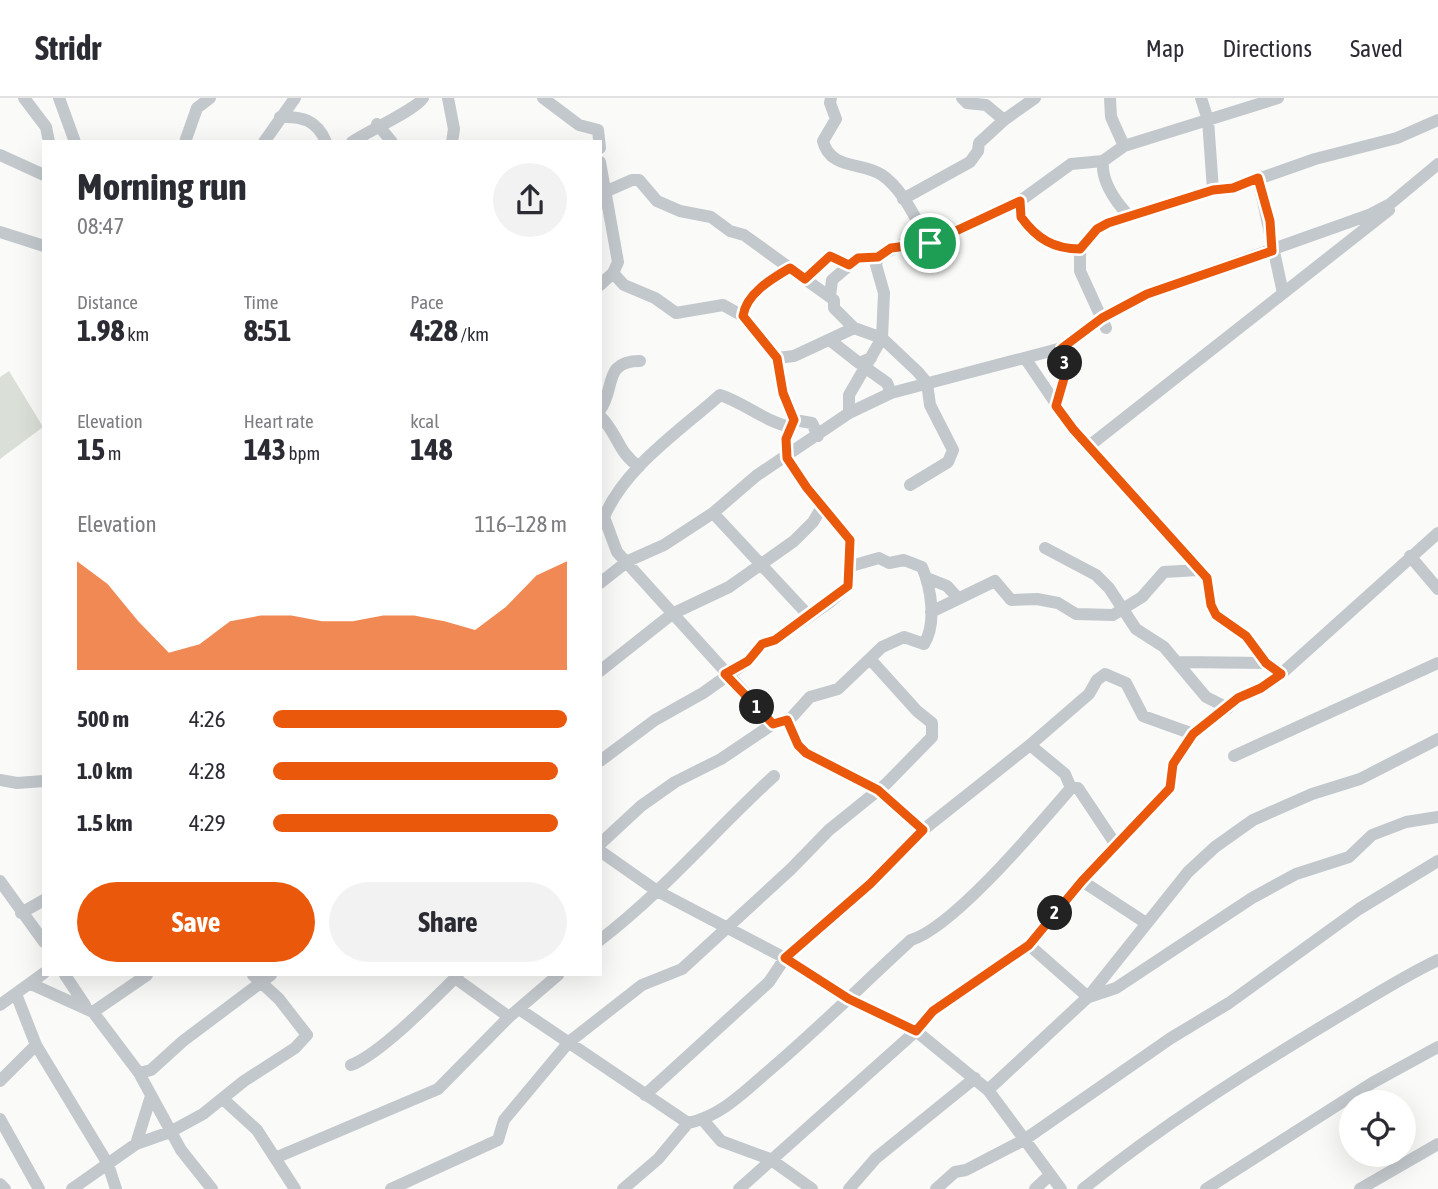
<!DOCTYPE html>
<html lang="en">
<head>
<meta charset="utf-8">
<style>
  body { margin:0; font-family:"Asap Condensed",sans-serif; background:#f2f2f3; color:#2b2b33; height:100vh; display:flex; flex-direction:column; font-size:26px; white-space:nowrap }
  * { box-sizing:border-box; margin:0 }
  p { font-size:23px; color:#7c7c81 }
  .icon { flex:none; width:38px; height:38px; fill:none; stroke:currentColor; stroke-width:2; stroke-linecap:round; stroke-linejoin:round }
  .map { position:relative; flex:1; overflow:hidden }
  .panel { position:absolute; left:42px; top:42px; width:560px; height:836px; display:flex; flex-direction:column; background:#fff; border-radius:0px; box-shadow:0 7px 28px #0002 }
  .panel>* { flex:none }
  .buttons { position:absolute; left:1339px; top:992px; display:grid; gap:14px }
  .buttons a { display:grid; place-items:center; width:77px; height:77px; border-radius:50%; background:#fff; box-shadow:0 7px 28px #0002; font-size:35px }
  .pin { position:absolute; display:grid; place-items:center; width:60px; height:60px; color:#fff; margin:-30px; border:4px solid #fff; border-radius:50%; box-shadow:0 2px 7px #0007 }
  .km { position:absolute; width:35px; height:35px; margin:-18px; border-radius:50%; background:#222; color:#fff; font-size:19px; line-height:35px; text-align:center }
  .round { display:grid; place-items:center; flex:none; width:74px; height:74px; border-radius:37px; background:#f2f2f3 }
  .overview { display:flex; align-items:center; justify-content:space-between; height:119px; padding:0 35px }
  h1 { font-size:38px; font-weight:700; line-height:52px }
  .figures { display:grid; grid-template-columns:repeat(3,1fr); gap:10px; height:119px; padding:7px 35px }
  .figures div { display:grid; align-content:center }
  .figures b { font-size:30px; font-weight:700 }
  .figures small { font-size:19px; font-weight:400 }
  .figures p { font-size:19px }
  .chart { height:196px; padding:14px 35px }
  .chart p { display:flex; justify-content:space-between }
  .chart svg { width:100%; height:126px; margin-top:7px; fill:#ea580c; opacity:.7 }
  .primary-button { display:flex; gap:14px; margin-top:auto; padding:14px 35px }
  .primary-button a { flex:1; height:80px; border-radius:42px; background:#ea580c; color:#fff; font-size:28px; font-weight:700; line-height:80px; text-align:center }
  .primary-button a+a { background:#f2f2f3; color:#2b2b33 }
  ul { padding:0 35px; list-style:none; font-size:23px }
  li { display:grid; grid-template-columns:112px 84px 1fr; align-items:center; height:52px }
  li i { height:18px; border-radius:9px; background:#ea580c }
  header { display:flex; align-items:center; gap:42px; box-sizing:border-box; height:98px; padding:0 35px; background:#fff; border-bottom:2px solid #e1e1e2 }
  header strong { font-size:33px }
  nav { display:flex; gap:38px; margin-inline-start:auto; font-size:24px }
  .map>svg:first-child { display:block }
  .green { fill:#dadfd7 }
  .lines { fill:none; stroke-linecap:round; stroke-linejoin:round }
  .minor { stroke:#c3c8cc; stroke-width:12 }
  .route-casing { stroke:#fff; stroke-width:14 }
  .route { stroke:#ea580c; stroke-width:9 }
</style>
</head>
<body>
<header>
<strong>Stridr</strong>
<nav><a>Map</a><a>Directions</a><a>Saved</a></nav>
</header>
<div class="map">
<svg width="1438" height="1091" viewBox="0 0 1438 1091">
  <rect width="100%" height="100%" fill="#fafaf8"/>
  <path class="green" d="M9,273L43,329L0,361V279Z"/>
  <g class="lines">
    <path class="minor" d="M24,0L46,29L49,44
      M59,0L75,44
      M448,0L454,31L452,44
      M543,0L579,27L598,32L600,50
      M831,0L830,5L836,21L823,43C830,72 863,64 882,77C904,92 916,123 930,145
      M962,0L967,5L986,7L1004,22
      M1110,0L1111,19L1124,48
      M1201,0L1208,22L1213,92
      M280,19C302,18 317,22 326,44
      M377,26L392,44
      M185,44L197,10L210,0
      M264,44L295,0
      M352,44C368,33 417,11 423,0
      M0,57L44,77
      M1103,63C1101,83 1116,104 1129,118
      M600,64L618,164L613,175L600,187
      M1258,80L1283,195
      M607,93L632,82H639L657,103L680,113L711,119L730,133L744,137L834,202V210L854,230L882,240L918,274L927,285L930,307L953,352L948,364L910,387
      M903,101L970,64L978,53L979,45L1004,22L1035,0
      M1020,103L1021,119C1037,141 1054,151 1080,151
      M0,134L44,148
      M805,181L830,158L849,167
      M830,198L832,182L858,160L878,158L902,147L930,145L1020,103L1071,66L1103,63L1124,48L1278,0
      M743,218C746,195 771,181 790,170
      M1106,230L1080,173V151L1097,131L1108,125L1213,92L1233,90L1315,61L1397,40L1438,22
      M831,243L859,265L871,260
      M777,260L794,258L854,230
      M1025,260L1073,331L1207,480L1211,507L1216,517L1246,538L1266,565
      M866,270L887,285L891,295
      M1056,308L1065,277L1062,250
      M600,312C616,291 602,263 640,263
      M849,315V297L882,240L884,195L876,167L878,158
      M600,318C619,337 616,352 639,369
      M794,322L812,325L818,338
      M1089,348L1389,112
      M713,415L809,518
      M1045,450L1096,477L1109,490L1136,531L1164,549L1206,599L1228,610
      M1410,458L1438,491
      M927,480L947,488L957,499
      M600,485L628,463L664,447L713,415L756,378L849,315L891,295L1062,250L1102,220L1147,196L1369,117L1390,106L1438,66
      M931,514L995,483L1011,502L1037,501L1058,505L1076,516L1113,517L1142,499L1164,474L1198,472
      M1178,564L1266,565L1281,576
      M600,573L672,516L729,489L794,443L813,424L822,409L787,360L786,341L794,322L783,295L777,260L743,218L723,207L676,215L655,200L624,187L613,175
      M787,622L798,647L806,655L878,692L923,732
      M773,626L617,454L604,419C626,368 680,333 720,297C745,305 767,325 792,329
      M1234,658L1438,565
      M600,663L655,622L703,595L748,563L762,546L775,542L830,504L848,488L850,442L822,409
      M0,682L17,685L44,683
      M1071,690H1078L1116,747
      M600,746L641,708L675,684L721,661L773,626L791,620L810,599L838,591L882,549L904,539L924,546C937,525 931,490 922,469L904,462L889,465L879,460L851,468
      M600,753L657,793L785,860L849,901L916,933L988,992L1061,1091
      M0,783L44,844
      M1082,783L1146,825
      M21,815L44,802
      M600,842C664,793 715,732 774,678
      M1029,847L1088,899
      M65,877L85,907
      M455,880L509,919
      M31,886L93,914L139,975L181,1052L212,1091
      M16,896L36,947L108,1066L116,1091
      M1089,899L1116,890L1252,800L1296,776L1349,759L1372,737L1406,724L1438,719
      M0,907L44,875
      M519,911L688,1025
      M93,914L147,877
      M351,967C380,956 434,901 458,877
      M139,975L151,972L183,943L271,877
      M0,983L36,947
      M988,992L1088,899L1188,774L1215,749L1253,722L1312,696L1360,681L1438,641
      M645,997L769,884L785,860L870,786L923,732L1030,647L1089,596L1097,582L1105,576L1126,585L1143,618L1193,636
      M223,1001L257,1032L295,1091
      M0,1021L39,1091
      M703,1022L721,1043L770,1061L812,1091
      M136,1046L151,998
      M275,1060L438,991L509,919L558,877
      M0,1086L5,1091
      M72,1091L136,1046L170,1034L203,1016L244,983L295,950L307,937L279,901L253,877
      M391,1091L498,1042L504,1022L569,944L642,887L682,871L791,771L829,732L886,686L932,639V625L917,613L870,561
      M623,1091L658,1061L688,1025C722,1018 746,992 772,970C820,929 864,885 911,842C954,829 1038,728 1071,690L1065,676L1030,647
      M739,1091L916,933L933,913L1029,847L1082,783L1170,690L1173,666L1193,636L1238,600L1261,590L1281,576L1438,435
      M849,1091L876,1060L975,980
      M936,1091L955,1074L966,1072L1024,1042L1171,940L1229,905L1359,811L1438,763
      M1035,1091L1050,1077
      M1083,1091C1161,1028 1245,975 1331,923C1367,902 1400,880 1438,862
      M1206,1091L1372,985L1438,949
      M1360,1091L1438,1046"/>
  </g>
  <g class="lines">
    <g class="route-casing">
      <path id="route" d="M1258,80L1270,123L1272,153L1147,196L1102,220L1062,250L1065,277L1056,308L1073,331L1207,480L1211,507L1216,517L1246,538L1266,565L1281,576L1261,590L1238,600L1193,636L1173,666L1170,690L1082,783L1029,847L933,913L916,933L849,901L785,860L870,786L923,732L878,692L806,655L798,647L787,622L773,626L725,576L748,563L762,546L775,542L848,488L850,442L807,390L787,360L786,341L794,322L783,295L777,260L743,218C746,196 771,181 790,170L805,181L830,158L849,167L858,160L878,159L891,150L930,145L1020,103L1021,119C1037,141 1054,151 1080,151L1097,131L1108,125L1213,92L1233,90Z"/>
    </g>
    <use href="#route" class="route"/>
  </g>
</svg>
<div class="buttons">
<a><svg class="icon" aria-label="locate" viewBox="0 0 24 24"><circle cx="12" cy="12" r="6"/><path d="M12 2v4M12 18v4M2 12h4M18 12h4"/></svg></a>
</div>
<div class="pin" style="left:930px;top:145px;background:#1e9e55"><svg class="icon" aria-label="arrive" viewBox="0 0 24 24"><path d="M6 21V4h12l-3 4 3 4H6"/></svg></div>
<b class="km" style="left:757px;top:609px">1</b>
<b class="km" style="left:1055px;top:815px">2</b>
<b class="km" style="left:1065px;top:265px">3</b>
<section class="panel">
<div class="overview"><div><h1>Morning run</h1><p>08:47</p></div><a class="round"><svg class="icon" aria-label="share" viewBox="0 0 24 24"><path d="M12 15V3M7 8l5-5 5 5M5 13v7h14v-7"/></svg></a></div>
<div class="figures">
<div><p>Distance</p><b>1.98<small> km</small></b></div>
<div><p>Time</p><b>8:51</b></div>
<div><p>Pace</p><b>4:28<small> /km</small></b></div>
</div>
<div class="figures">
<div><p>Elevation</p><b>15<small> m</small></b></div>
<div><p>Heart rate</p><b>143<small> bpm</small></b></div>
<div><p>kcal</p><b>148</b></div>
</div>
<div class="chart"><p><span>Elevation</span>116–128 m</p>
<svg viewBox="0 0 160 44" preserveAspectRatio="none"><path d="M0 44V6L10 14L20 27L30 38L40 35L50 27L60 25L70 25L80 27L90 27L100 25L110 25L120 27L130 30L140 22L150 11L160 6V44z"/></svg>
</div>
<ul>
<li><b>500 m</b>4:26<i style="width:100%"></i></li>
<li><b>1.0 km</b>4:28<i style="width:97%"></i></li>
<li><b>1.5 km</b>4:29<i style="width:97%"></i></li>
</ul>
<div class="primary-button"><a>Save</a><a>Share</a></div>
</section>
</div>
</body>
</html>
